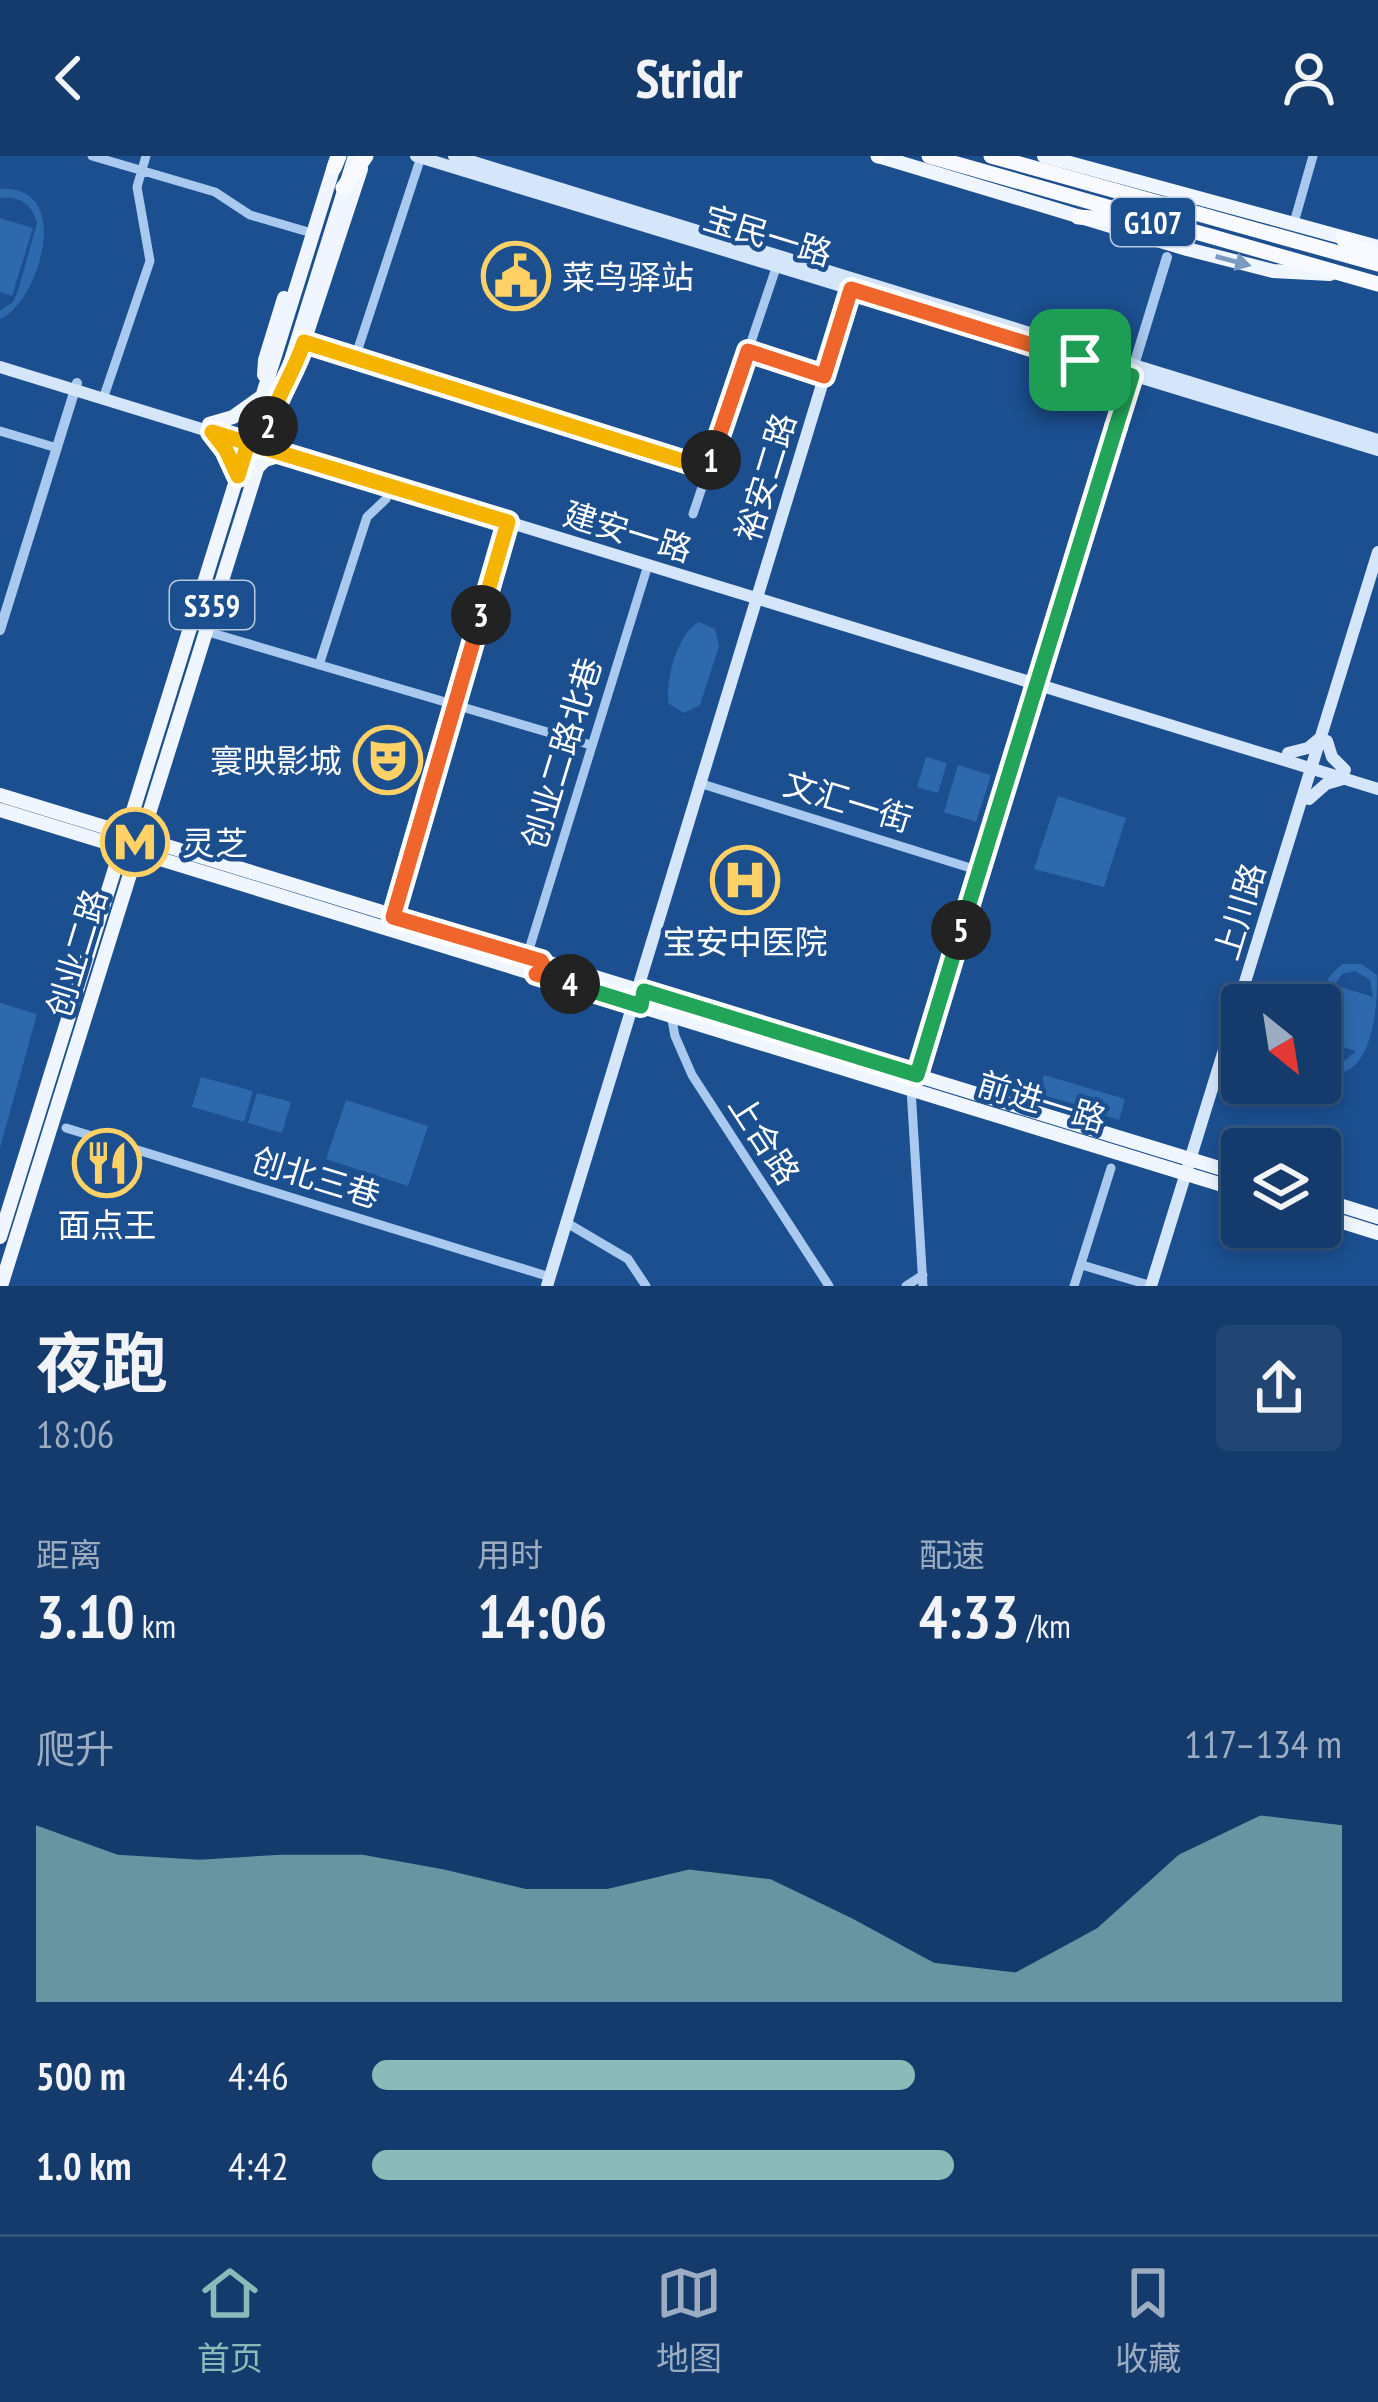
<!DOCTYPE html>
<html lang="zh">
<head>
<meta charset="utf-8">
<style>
  body { margin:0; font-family:"PT Sans Narrow","Noto Sans SC",sans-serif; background:#214673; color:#f1f3f6; height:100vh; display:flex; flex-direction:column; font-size:45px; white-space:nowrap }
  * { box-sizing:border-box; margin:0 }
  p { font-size:39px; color:#9dadc1 }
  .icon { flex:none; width:66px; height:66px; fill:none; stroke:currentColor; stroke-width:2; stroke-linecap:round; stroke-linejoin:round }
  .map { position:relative; height:1130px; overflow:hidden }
  .sheet { display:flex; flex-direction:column; background:#143b6b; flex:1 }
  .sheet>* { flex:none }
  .needle { width:78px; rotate:150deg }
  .buttons { position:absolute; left:1221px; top:828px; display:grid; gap:24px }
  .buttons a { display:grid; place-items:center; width:120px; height:120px; border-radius:12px; background:#143b6b; box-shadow:0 6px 18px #0003,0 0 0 3px #33557e; font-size:60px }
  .pin { position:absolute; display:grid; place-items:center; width:102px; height:102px; color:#fff; margin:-51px; border-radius:24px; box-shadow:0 6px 18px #0006 }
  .km { position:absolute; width:60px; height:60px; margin:-30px; border-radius:50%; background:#222; color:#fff; font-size:33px; line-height:60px; text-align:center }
  .round { display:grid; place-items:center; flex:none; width:126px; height:126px; border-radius:12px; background:#214673 }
  .overview { display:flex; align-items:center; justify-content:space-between; height:204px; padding:0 36px }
  h1 { font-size:66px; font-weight:700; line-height:90px }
  .figures { display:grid; grid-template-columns:repeat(3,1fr); gap:18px; height:204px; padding:12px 36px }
  .figures div { display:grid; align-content:center }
  .figures b { font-size:60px; font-weight:700 }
  .figures small { font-size:33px; font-weight:400 }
  .figures p { font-size:33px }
  .chart { height:336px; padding:24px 36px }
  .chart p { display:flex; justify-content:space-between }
  .chart svg { width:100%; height:216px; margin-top:12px; fill:#8bbbb9; opacity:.7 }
  ul { padding:0 36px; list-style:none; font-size:39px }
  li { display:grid; grid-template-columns:192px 144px 1fr; align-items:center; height:90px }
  li i { height:30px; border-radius:15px; background:#8bbbb9 }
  header { display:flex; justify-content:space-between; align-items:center; height:156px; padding:0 36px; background:#143b6b; font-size:54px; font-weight:700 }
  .tab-bar { display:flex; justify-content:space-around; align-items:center; height:168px; border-top:3px solid #33557e; background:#143b6b; font-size:33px; color:#9dadc1 }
  .tab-bar a { display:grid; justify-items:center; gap:6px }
  .tab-bar .current { color:#8bbbb9 }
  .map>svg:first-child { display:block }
  .green { fill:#2e69ad; fill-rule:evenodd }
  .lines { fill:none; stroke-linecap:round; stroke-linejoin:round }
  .minor { stroke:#a9c9ee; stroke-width:9 }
  .tertiary { stroke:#a9c9ee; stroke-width:10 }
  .secondary { stroke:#d6e6fa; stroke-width:12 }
  .primary { stroke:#f0f6ff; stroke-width:14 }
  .trunk { stroke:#f8faff; stroke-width:15 }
  .trunk-bridge { stroke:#f8faff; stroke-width:15 }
  .oneway { fill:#7b9ac1 }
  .split-1-casing { stroke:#fff; stroke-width:24 }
  .split-2-casing { stroke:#fff; stroke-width:24 }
  .split-3-casing { stroke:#fff; stroke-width:24 }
  .split-4-casing { stroke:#fff; stroke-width:24 }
  .split-5-casing { stroke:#fff; stroke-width:24 }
  .split-6-casing { stroke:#fff; stroke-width:24 }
  .split-7-casing { stroke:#fff; stroke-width:24 }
  .split-1 { stroke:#f0652b; stroke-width:15 }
  .split-2 { stroke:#f5b400; stroke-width:15 }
  .split-3 { stroke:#f5b400; stroke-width:15 }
  .split-4 { stroke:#f0652b; stroke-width:15 }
  .split-5 { stroke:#22a559; stroke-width:15 }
  .split-6 { stroke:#22a559; stroke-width:15 }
  .split-7 { stroke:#22a559; stroke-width:15 }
  .labels { text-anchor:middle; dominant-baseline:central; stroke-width:9; stroke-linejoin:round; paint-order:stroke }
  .shield { fill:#1b4f8f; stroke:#bbcadd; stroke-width:3 }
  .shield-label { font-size:30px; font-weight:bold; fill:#fff }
  .street-label { font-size:33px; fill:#fff; stroke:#1b4f8f }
  .poi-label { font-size:33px; fill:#fff; stroke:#1b4f8f; text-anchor:start }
</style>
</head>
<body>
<header><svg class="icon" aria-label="back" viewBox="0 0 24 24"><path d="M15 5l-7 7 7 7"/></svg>Stridr<svg class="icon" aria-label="person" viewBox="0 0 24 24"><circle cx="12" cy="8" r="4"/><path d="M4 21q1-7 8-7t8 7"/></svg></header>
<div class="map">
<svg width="1378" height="1130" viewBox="0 0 1378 1130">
  <rect width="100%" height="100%" fill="#1b4f8f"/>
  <path class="green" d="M0,33C76,28 38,148 0,163V155L13,146L18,135L37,67C32,48 19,39 0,42Z
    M0,62L33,72L12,140L0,136Z
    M699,466L715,473L719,490L700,549L684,557L669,548C664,526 678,476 699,466Z
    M926,601L947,607L938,637L917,631Z
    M958,609L991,619L976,666L944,656Z
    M1058,640L1126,662L1104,731L1034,713Z
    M1343,808H1362L1377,819C1378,852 1371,937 1320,912V900L1340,909L1356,895L1320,884C1320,856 1317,825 1343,808ZM1355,815L1370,824L1373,841L1335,829L1342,818Z
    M0,847L37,858L0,992Z
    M1044,919L1125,943L1119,964L1038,940Z
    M201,921L253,935L244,966L192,951Z
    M257,937L291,946L282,977L248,967Z
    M346,944L428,970L408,1030L326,1003Z"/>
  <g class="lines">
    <path class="minor" d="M92,0L215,36L250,59L305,75
      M1293,70L1313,0
      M304,186L708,313
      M749,195L824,220
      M355,202L421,1
      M103,243L150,105L137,31L146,0
      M0,275L57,292
      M693,358L777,109
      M205,475L591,589
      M319,509L367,361L386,343L391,331
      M699,627L980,715
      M393,761L511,360
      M527,800L648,409
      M671,859L675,880L692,919L829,1130
      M911,933L923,1130
      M66,972L550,1121
      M567,1067L628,1103L646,1130
      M1082,1109L1152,1130
      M906,1130L923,1119
      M1074,1130L1111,1012"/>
    <path class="tertiary" d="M0,474L77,227
      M917,919L1167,101"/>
    <path class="secondary" d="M416,0L1378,294
      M454,0L1378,284
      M0,211L257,290
      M277,295L1378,633
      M1327,585L1332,601L1345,614
      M1288,597L1308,592L1320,582
      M1309,643L1326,628L1343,623
      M547,1130L849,140L858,124
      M1151,1130L1378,396"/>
    <path class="primary" d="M878,0L1187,93L1273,115L1330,118
      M1044,0L1378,91
      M264,219L265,204L284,142
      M288,224L296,210L361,13
      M209,268L233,261L261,241
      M212,276L223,288L238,320
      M256,313L265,304L285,298
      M0,639L1242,1019
      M0,654L1242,1035
      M1320,1043L1378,1061
      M1320,1059L1378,1077
      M0,1081L336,4
      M1,1130L355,0"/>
    <path class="trunk" d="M878,0H879
      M929,0L1378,128
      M991,0L1378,108
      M334,12L339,0
      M1078,61L1123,64
      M1343,83L1378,100"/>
    <path class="trunk-bridge" d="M343,32L366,0"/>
  </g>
  <defs><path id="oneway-solid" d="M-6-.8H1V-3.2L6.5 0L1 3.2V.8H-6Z" transform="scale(3)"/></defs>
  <use class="oneway" href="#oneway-solid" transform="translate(1233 105) rotate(15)"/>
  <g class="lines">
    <g class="split-1-casing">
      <path id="split-1" d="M711,304L748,195L824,220L851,133L1080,204"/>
    </g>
    <g class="split-2-casing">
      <path id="split-2" d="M268,270C277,240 294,216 304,186L708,313L711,304"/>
    </g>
    <g class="split-3-casing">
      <path id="split-3" d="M268,270L261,291L212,276L226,294L238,320L248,287L508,366L481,459"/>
    </g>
    <g class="split-4-casing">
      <path id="split-4" d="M481,459L393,761L541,805L545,812L536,818L570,828"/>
    </g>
    <g class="split-5-casing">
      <path id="split-5" d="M570,828L641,850L644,835L917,919L961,774"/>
    </g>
    <g class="split-6-casing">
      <path id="split-6" d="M961,774L1116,271"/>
    </g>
    <g class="split-7-casing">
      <path id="split-7" d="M1080,204L1132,220L1116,271"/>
    </g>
    <use href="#split-1" class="split-1"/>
    <use href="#split-2" class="split-2"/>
    <use href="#split-3" class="split-3"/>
    <use href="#split-4" class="split-4"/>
    <use href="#split-5" class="split-5"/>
    <use href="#split-6" class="split-6"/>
    <use href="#split-7" class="split-7"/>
  </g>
  <defs>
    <g id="civic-ring" transform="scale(3.45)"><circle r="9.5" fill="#1b4f8f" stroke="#ffd166" stroke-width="1.5"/><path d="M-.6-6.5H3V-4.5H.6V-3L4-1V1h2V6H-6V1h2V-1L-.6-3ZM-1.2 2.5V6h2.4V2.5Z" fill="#ffd166"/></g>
    <g id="theatre-ring" transform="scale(3.45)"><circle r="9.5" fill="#1b4f8f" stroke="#ffd166" stroke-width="1.5"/><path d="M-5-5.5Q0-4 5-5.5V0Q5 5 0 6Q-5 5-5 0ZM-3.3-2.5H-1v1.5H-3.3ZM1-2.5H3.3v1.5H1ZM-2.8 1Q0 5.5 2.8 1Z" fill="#ffd166"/></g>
    <g id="metro-ring" transform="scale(3.45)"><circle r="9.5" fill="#1b4f8f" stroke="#ffd166" stroke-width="1.5"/><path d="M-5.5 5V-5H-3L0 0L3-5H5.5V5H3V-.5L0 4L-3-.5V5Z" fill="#ffd166"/></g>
    <g id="hospital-ring" transform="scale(3.45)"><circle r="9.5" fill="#1b4f8f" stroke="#ffd166" stroke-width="1.5"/><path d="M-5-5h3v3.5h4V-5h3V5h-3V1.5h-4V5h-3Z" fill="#ffd166"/></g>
    <g id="restaurant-ring" transform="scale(3.45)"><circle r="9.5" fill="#1b4f8f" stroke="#ffd166" stroke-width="1.5"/><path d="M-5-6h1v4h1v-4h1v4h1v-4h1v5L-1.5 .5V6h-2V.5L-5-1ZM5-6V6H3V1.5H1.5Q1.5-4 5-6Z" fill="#ffd166"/></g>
  </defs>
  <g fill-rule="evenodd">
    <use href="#civic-ring" x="516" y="120"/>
    <use href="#theatre-ring" x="388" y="604"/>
    <use href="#metro-ring" x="135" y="686"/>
    <use href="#hospital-ring" x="745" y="724"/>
    <use href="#restaurant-ring" x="107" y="1007"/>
  </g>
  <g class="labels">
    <g class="shield">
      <rect x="1111" y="42" width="84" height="48" rx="9"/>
      <rect x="170" y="425" width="84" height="48" rx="9"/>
    </g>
    <g class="shield-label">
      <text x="1153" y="66">G107</text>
      <text x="212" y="449">S359</text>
    </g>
    <g class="street-label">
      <text transform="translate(768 79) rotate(17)">宝民一路</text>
      <text transform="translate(765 321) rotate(-73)">裕安二路</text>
      <text transform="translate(628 375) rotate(17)">建安一路</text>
      <text transform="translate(561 597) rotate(-73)">创业二路北巷</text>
      <text transform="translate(848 645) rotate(17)">文汇一街</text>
      <text transform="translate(1239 755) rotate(-73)">上川路</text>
      <text transform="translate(76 797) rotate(-73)">创业二路</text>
      <text transform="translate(1042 945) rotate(17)">前进一路</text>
      <text transform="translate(765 983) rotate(57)">上合路</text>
      <text transform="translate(316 1021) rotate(17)">创北三巷</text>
    </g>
    <g class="poi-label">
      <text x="562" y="120">菜鸟驿站</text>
      <text x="342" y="604" text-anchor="end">寰映影城</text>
      <text x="182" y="686">灵芝</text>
      <text x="745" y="785" text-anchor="middle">宝安中医院</text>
      <text x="107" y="1068" text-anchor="middle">面点王</text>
    </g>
  </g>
</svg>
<div class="buttons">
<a><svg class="needle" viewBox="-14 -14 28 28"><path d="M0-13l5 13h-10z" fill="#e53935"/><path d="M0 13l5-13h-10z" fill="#9dadc1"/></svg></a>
<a><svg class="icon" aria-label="layers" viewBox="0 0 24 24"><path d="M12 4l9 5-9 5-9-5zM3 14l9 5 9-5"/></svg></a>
</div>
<div class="pin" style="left:1080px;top:204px;background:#1e9e55"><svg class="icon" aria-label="arrive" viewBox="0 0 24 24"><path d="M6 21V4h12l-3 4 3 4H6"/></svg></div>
<b class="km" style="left:711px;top:304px">1</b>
<b class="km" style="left:268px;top:270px">2</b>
<b class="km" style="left:481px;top:459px">3</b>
<b class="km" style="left:570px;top:828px">4</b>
<b class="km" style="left:961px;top:774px">5</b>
</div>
<section class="sheet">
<div class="overview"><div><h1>夜跑</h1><p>18:06</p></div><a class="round"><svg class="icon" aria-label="share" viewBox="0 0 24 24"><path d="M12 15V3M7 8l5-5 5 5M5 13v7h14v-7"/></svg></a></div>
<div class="figures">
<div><p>距离</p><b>3.10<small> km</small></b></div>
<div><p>用时</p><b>14:06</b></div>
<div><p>配速</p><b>4:33<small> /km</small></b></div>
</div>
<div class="chart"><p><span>爬升</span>117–134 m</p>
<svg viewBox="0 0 160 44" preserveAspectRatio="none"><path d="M0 44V8L10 14L20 15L30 14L40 14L50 17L60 21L70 21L80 17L90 19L100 27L110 36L120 38L130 29L140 14L150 6L160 8V44z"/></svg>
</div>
<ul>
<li><b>500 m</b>4:46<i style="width:56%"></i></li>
<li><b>1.0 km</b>4:42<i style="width:60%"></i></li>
</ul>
</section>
<nav class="tab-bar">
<a class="current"><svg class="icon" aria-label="home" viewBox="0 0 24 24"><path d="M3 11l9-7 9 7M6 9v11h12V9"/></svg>首页</a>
<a><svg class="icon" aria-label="map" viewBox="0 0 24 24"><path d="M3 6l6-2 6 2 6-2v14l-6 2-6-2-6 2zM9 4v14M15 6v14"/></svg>地图</a>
<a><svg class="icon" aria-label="saved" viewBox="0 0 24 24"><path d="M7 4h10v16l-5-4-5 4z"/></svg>收藏</a>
</nav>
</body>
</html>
